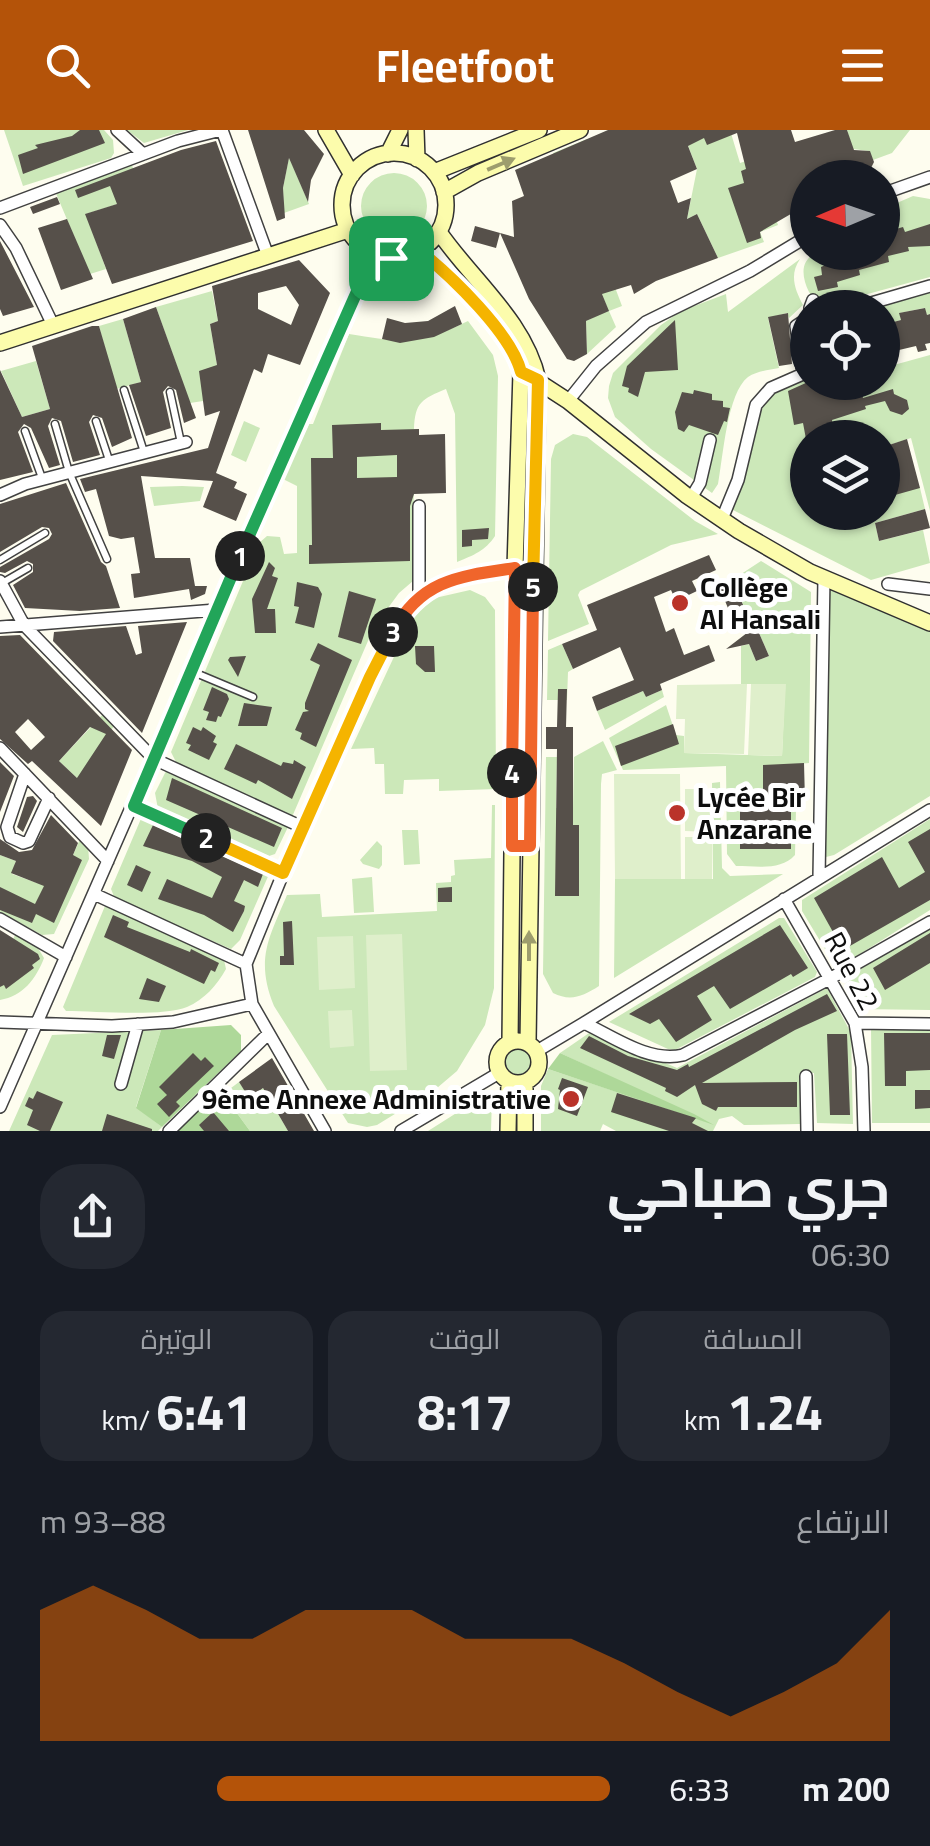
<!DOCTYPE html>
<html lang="ar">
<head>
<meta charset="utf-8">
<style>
  body { margin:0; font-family:Georgia,Cairo,serif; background:#242831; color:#f1f3f6; direction:rtl; height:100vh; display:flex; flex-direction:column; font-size:38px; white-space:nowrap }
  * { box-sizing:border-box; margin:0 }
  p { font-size:32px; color:#9ea1a6 }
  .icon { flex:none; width:55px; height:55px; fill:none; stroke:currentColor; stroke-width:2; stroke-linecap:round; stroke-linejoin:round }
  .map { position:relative; height:1001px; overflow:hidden; direction:ltr }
  .side { display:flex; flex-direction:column; background:#171b24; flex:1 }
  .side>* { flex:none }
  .needle { width:65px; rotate:268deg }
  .fabs { position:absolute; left:790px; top:30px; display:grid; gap:20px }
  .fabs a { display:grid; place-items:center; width:110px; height:110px; border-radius:50%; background:#171b24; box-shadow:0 2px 8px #0004; font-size:50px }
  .pin { position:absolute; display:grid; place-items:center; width:85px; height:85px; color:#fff; margin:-42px; border-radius:20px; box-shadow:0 5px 15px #0006 }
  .km { position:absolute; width:50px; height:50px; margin:-25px; border-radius:50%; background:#222; color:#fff; font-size:28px; line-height:50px; text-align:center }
  .round { display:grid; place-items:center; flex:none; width:105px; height:105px; border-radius:40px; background:#242831 }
  .summary { display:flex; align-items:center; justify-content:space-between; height:170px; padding:0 40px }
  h1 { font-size:55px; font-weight:700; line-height:75px }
  .metrics { display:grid; grid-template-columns:repeat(3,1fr); gap:15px; height:170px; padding:10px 40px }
  .metrics div { display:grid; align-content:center; border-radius:25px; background:#242831; text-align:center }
  .metrics b { font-size:50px; font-weight:700 }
  .metrics small { font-size:28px; font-weight:400 }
  .metrics p { font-size:28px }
  .chart { height:280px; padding:20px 40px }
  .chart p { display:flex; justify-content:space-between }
  .chart svg { width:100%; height:180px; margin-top:10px; fill:#b45309; opacity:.7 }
  ul { padding:0 40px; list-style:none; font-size:32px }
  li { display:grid; grid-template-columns:160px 120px 1fr; align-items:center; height:75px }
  li i { height:25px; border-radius:12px; background:#b45309 }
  header { display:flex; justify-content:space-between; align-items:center; height:130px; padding:0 40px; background:#b45309; color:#fff; font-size:45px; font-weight:700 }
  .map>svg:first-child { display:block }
  .green { fill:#cce8b9; fill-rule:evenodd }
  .forest { fill:#aed899 }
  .pitch { fill:#dfefcb }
  .building { fill:#56504a; fill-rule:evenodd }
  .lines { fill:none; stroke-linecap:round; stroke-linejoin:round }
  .lane-casing { stroke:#414141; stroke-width:9 }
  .street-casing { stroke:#414141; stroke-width:14 }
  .secondary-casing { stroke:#303030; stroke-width:18 }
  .lane { stroke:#fff; stroke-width:6 }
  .street { stroke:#fff; stroke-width:11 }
  .secondary { stroke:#fcfcac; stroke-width:15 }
  .oneway { fill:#9d9d6d }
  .split-1-casing { stroke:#fff; stroke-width:20 }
  .split-2-casing { stroke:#fff; stroke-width:20 }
  .split-3-casing { stroke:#fff; stroke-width:20 }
  .split-4-casing { stroke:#fff; stroke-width:20 }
  .split-5-casing { stroke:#fff; stroke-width:20 }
  .split-6-casing { stroke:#fff; stroke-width:20 }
  .split-1 { stroke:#22a559; stroke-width:12 }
  .split-2 { stroke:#22a559; stroke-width:12 }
  .split-3 { stroke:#f5b400; stroke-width:12 }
  .split-4 { stroke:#f0652b; stroke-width:12 }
  .split-5 { stroke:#f0652b; stroke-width:12 }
  .split-6 { stroke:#f5b400; stroke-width:12 }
  .poi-dot { fill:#ba332a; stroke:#fff; stroke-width:4 }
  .labels { text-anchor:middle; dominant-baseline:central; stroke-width:10; stroke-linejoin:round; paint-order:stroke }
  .poi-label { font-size:28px; font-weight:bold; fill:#0e0e0e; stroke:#fff; text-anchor:start }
  .street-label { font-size:28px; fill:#0e0e0e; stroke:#fff }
</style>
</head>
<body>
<header><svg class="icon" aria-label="menu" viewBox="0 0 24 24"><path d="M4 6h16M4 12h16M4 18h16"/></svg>Fleetfoot<svg class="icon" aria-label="search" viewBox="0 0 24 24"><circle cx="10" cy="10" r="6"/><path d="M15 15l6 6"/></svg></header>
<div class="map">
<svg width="930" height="1001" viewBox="0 0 930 1001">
  <rect width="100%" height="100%" fill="#fefdef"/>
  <path class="green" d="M4,0H104L113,10L114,23L111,28L23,56Z
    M127,0H188L144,13Z
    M682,0H730L740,33L769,23L757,34L778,95L760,102L764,112L718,128L697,84L687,89L697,39Z
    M847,0H910L892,23L873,30L869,21L837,17L851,14Z
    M587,9L608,57L616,160L622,176L609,181L616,197L587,224L586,191L608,180L591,135L596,132L553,23Z
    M289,27L309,74L284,83L283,58Z
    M131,32L137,51V68L86,84L106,139L90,144L55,61Z
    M361 76a33 33 0 1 1 66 0a33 33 0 1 1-66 0Z
    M913,66L930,69V147L820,177C807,165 792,132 817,123C831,118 867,123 882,122L883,79Z
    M800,129C789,145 795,160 803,175L789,188L787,183L768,188L779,238C769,240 757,241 748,247C727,263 723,328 718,354L712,363L651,319L615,287L608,268L609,256L613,243L661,195L681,181L726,164L728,182Z
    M930,160V184L927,185L924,178L900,183L901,190L883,195L882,178H873Z
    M212,161L218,191L210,194L217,235L203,271L190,273L156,177Z
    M123,189L141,252L116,259L99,196Z
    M468,191L493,225L498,246L495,406C485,421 474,425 457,432L455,284L446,259C422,269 415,272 414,299H419V334L414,335L413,451L399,463L374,497L292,687L177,634L171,622L259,413L267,406L280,407L284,424L297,423V356L283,349L309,294H313L349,204C403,213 419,215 468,191Z
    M930,225V381L911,308L883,317L920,358L925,379L875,393L879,411L923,400L930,433L871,450L731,379L753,291L769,263L807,248L808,252H882L883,238ZM808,308H882V382H808Z
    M36,231L50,279L22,287L1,241Z
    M244,291L260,298L246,332L231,325Z
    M573,304L587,307L695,391L718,404L671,415L580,461L578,465L589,494L548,511L551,329L555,315Z
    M182,356L204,357L200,371L154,376L150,357Z
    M761,431L811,462L809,633L797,634L795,725C781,741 756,736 736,736L727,724L726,636L623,640L609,608L666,575L676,605L684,606V623L782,626L785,554H741V516L749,514L756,531L769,526L750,482L747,483L732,450Z
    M832,458L930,498V666L834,725L826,727L823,724L828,463Z
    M470,460L485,467L495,480L496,659L439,661V649L404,650L403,664H385L384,634H375L374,618L351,619L413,486L435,468Z
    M562,514L573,539L568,542L567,570H547L548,520Z
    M662,560L664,567L605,600L597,581L643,561L646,567Z
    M105,582L116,593L78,649L59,631Z
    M603,611L617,640L602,644L601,654L599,856C583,866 571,872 553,863L543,844L546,627H557L556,678L573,679L574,627Z
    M166,641L286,693L288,697L275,724L269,726L158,679L155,663Z
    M720,652L722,738L730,746L783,744L614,848L615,749H713L712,653Z
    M492,675H495L494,858L485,895L457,941L437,958L377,995L367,997L348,993L274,876C255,829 269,808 287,765L320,764L322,787L437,781L436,753L451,752V746L455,745L454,730L491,728Z
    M143,684L270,742L240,810L231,819L115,769L111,759Z
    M930,689V780L844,834H834L802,781V770Z
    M402,700H418L420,734L404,735Z
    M81,707L88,716L89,729L54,804L42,805L0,782V725L16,731L12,744L37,753L42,742L73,725Z
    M377,711L382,716V735L379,739L363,734L360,730Z
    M372,747L374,782L354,783L352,749Z
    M105,776L224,830L226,839C217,855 204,870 187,877C164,887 94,881 66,881L63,877Z
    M779,788H784L817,842L815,847L675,920L668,919L609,892Z
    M930,798V880L858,879L843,849Z
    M15,805L38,818L44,828C36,849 23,866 0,870V827L7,823Z
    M827,858L851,903L853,994L817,993L814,943L800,944V994L744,995L732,986L719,989L713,1001H616L603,994L600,1001H541V956L548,939L707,992L560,923L592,901L677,938Z
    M871,897L930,899V993H872Z
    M161,900L136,977L162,997L158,1001H9L52,905Z
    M502 932a17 17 0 1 1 34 0a17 17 0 1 1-34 0Z
    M239,952L249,967L263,958L288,1001H250L223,964Z
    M488,963L492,967L491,1001H428Z"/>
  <path class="forest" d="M231,895L241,905V921L162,997L136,978L161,900Z
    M560,923L694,984L714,995L548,939Z
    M220,960L250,1001H177Z"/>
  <path class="pitch" d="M747,554L744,624L684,623L685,589H676L677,555Z
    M751,554H786L782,626L748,625Z
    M614,644H680L681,749H615Z
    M685,659H712V702L685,701Z
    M685,707H712V749H685Z
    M402,804L407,940L370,941L366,805Z
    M353,806L355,858L319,860L317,807Z
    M352,880L354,916L330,918L328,881Z"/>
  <path class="building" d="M80,0H99L105,13L23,44L18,25L38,18L35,15L72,6Z
    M248,0H304L324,24L311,50L308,72L289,28L283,58L285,88L277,91Z
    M608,0H791L795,12L835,0H847L854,20L870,21L874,32L870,40L854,48H808V74L760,102L761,108L747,113L728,58L744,53L741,41L746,39L737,3L707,15L704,8L688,16L697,39L670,51L678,73L691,68L687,89L697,84L718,128L656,151L634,164L631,155L602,164L609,181L586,191L587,224L574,231L567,229L529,169L500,103L496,118L471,111L475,96L514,107L512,71L524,66L515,40Z
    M216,11L253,111L112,154L85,84L117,74L110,56L78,68L75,60L181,20Z
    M57,67L60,74L33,84L30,77Z
    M67,89L93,149L61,160L38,98Z
    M930,94V116L908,117L909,121L888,126L889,132L859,140L860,145L837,152L838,157L818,161L814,147L822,145L821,137L855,122H882V115L892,112L889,101L903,97L905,102Z
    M0,111L34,177L3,186L0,179Z
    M299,130L330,163L300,235L268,224L262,243L254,239L216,343L237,352L234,358L247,364L236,391L203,377L213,351L141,346L155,428H190L195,456H207L205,464L191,470L189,459L134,468L131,444L140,443L134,407L121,409L109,406L96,359L85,362L80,349L208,318L220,281L205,286L199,241L217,235L210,194L218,191L212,156ZM286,156L299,175L291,195L258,179V163Z
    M455,176L462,194L434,207L400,213L382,209L387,188L405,193L428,191Z
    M156,177L196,288L184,293L176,260L168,256L163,262L171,298L146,306L129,255L141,252L123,189Z
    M925,178L927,185L930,184V213L925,214L927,220L918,222L916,216L882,224V195L901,190L899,183Z
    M788,183L792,234L779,236L768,187Z
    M675,190L678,240L645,242L638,267L628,262L629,258L622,256L627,236Z
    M92,196H99L132,308L112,317L102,288L93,285L89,292L100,325L73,332L61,291L52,288L48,296L60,335L49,338L31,298L24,294L18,302L33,342L0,350V240L22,287L50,279L32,216Z
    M808,252H815L816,256L860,252L863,268L893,259L894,264L907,270L909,279L902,285L890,281L885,271L865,276L866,279L832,290L834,302L806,309L803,293L794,295L788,261Z
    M694,260L712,264V270L723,271V277L730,278L727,292L724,291L718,305L689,295L684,302L678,299L675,282L682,262L693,264Z
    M381,293V300L419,299V305L445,304L446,363L414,364L410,376V431L309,434V415H312L311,328H333L332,295ZM397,325V347L357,348V327Z
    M907,309L920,358L895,365L883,317Z
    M66,353L101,432L106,436L120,478L80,481L25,478L13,455L33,442V434L27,431L5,443L0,442V437L49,409L52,404L49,398L42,397L0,422V374Z
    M925,379L930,398L879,411L875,393Z
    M489,398L488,409L472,410V416L462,417V400Z
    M709,425L716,440L692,451L697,461L676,471L671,460L654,467L666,502L674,498L684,525L709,515L715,531L660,554L662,560L646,567L643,561L597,581L592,567L634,550L620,517L573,539L562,514L597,500L587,475Z
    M269,432L275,438L272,446L278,448L267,479H275L276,503H255L252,469Z
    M732,450L748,486L734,493L719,456Z
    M297,452L318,457L322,464L314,498L295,493L299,477L294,476Z
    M349,461L376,469L361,514L338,507Z
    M187,492L142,603L53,511L54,502L126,496L136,525L142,523L138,496Z
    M756,496L769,526L756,531L749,514L726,519Z
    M20,505L132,620L101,696L32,631L28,634L0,609V506ZM28,589L45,607L31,620L15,602ZM90,597L106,604L77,648L59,631Z
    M318,513L352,530L316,617L300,609L302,603L295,600L303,582L309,581L305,579V573L320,535L310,530Z
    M415,516H434L435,542H425L416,534Z
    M246,526L238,547L228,530L230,527Z
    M212,557L227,564L229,569L221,587L218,586L216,592L206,590L209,582L203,580Z
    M558,559H567L566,597H573V695H579V766H555L557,619H546V597H557Z
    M244,573L272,577L267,596H238Z
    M673,594L679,614L621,636L615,616Z
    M193,597L201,601L203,597L216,606L213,612L217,614L209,630L188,620L191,615L186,613Z
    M236,614L281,636L283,632L293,634L294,630L306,637L292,669L258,650L256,654L224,639Z
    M0,632L14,646L0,682Z
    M804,633L805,671H791V719H740V681H763V635Z
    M172,648L282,698L274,717L166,670Z
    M33,666L37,671L23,702L17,697L27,667Z
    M51,685L78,713L73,725L82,730L54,793L36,784L32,793L0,780V757L35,774L44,756L11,743L16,731L0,725V709L19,722L32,720Z
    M153,695L263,744L258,757L244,750L234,771L245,776L244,781L233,802L204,785L158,769L167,749L212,768L222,747L192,731L143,716Z
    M930,699V770L843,820L814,768L882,727L899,758L925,742L908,712Z
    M136,735L151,742L142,762L127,755Z
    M452,757V772H438V758Z
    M113,785L129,792L127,797L190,822L191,819L219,833L215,842L211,840L204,854L104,807Z
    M292,791L294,835H280V826H284L283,792Z
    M780,795L808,838L793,847L791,844L730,879L714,856L697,866L712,890L676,912L659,889L650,894L629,884Z
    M0,800L38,824L40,829L32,835L34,838L6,859L4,855L0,857Z
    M930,803V833L885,860L873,838Z
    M147,848L166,856L159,872L139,869Z
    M827,864L837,881L795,900L702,953L797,952V977H718L716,981L702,974L695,955L677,967L665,961L666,958L580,918L589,906L628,926L677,940L688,934L689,937Z
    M884,903H930V940L906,941V956H885Z
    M827,904H847L850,985H830Z
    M107,905H121L114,929L102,926Z
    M193,923L201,931L205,927L214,936L176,972L180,976L169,987L157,974L167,965L159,957Z
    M272,928L314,1001H288L263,958L249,968L239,952Z
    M562,948L588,957L577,986L558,979L560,960L558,959Z
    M915,960H930V978L915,979Z
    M37,961L63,972L50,1001H40L27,995L33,980L25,976L29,967L33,969Z
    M617,963L696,988L692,993L708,1001H669L611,982Z
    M213,982L229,1001H204L199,995Z
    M107,984L152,999V1001H102Z"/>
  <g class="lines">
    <g class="lane-casing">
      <path id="lane" d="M124,260L144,322
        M170,262L181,313
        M96,291L109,330
        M55,294L69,342L107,429
        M25,301L42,348
        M0,430L45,403
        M2,453L28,438
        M191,541L253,567"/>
    </g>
    <g class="street-casing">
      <path id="street" d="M117,0L143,24
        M222,0L268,126
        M882,64L930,47
        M0,78L178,11L221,0
        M0,95L16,118L52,193
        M810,178L813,170
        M854,178L930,156
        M568,271L596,236L646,192L750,141L808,106
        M0,365L25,354L186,312
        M691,368L700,353L710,310
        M419,376V466
        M722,389L738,350L756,275L771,258L803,244L796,196L808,188
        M0,451L24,495L154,629L302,697
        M888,454L930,459
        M0,497L216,480
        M0,618L108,731
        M25,644L7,697L10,707L23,713L29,711L49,668
        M134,675L283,743
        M819,748L824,448
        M94,764L246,834
        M784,769L855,893L862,937L864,1001
        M0,789L66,827
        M0,892L112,896L173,892L252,874
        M584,893L930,680
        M855,893L930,894
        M537,921L584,893C614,907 649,933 683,925L831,848L930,792
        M806,946L807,1001
        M121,954L138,894
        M0,977L374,123
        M169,1001L268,904
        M325,1001L252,874L246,834L302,697L369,547L412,474C440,442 494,441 533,435
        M401,1001L499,943"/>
    </g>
    <g class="secondary-casing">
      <path id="secondary" d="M326,0L352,45
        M416,0L417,29
        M342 75a52 52 0 1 1 104 0a52 52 0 1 1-104 0Z
        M388,24L400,0
        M434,42L539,0
        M444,62L478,43L580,0
        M439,102C472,150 525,191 538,250L528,913
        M420,121C450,145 512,204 521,242L515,438L510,912
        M0,213L348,100
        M531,247L568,271L686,365L739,401L810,442L930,493
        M497 932a21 21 0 1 1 42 0a21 21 0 1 1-42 0Z
        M508,1001L509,951
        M525,1001V953"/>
    </g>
    <use href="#lane" class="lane"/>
    <use href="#street" class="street"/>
    <use href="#secondary" class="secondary"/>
  </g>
  <defs><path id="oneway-solid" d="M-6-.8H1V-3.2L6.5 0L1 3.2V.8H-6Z" transform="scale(2.5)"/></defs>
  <g class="oneway">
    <use href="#oneway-solid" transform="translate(501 34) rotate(-23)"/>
    <use href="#oneway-solid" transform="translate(529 816) rotate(-90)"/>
  </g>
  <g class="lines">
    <g class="split-1-casing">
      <path id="split-1" d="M240,426L374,123L391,128"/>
    </g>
    <g class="split-2-casing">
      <path id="split-2" d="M206,708L134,676L240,426"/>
    </g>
    <g class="split-3-casing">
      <path id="split-3" d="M206,708L283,743L370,547L393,502"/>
    </g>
    <g class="split-4-casing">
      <path id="split-4" d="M393,502C421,449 461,446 515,438L512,643"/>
    </g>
    <g class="split-5-casing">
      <path id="split-5" d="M512,643V716H530L533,457"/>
    </g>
    <g class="split-6-casing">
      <path id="split-6" d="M391,128L420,121C451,146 511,203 521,242L538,250L533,457"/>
    </g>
    <use href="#split-1" class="split-1"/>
    <use href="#split-2" class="split-2"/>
    <use href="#split-3" class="split-3"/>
    <use href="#split-4" class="split-4"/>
    <use href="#split-5" class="split-5"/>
    <use href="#split-6" class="split-6"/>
  </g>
  <g class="poi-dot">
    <circle cx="680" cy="473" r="10"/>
    <circle cx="677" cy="683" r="10"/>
    <circle cx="571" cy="969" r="10"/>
  </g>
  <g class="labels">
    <g class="poi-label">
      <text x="700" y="457">Collège<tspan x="700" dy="32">Al Hansali</tspan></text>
      <text x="697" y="667">Lycée Bir<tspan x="697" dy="32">Anzarane</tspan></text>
      <text x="551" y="969" text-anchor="end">9ème Annexe Administrative</text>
    </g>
    <g class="street-label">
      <text transform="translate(852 841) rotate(62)">Rue 22</text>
    </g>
  </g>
</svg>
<div class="fabs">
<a><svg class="needle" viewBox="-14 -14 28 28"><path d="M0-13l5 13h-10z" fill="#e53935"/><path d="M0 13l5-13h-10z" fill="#9ea1a6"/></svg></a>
<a><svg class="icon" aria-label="locate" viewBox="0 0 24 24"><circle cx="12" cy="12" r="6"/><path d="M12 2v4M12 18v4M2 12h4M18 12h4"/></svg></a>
<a><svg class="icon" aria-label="layers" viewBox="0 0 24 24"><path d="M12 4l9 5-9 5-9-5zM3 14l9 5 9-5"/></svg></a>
</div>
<div class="pin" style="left:391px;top:128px;background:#1e9e55"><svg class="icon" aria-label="arrive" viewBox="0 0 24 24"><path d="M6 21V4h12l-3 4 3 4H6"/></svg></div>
<b class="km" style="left:240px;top:426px">1</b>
<b class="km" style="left:206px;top:708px">2</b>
<b class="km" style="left:393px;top:502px">3</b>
<b class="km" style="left:512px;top:643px">4</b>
<b class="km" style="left:533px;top:457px">5</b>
</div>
<section class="side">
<div class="summary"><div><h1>جري صباحي</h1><p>06:30</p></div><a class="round"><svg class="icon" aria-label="share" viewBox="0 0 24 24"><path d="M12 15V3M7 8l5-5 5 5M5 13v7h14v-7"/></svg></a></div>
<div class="metrics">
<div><p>المسافة</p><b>1.24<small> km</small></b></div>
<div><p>الوقت</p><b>8:17</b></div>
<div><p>الوتيرة</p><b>6:41<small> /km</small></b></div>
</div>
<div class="chart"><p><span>الارتفاع</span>88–93 m</p>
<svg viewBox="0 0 160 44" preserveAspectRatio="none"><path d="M0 44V12L10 6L20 12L30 19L40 19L50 12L60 12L70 12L80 19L90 19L100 19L110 25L120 32L130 38L140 32L150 25L160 12V44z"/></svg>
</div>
<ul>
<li><b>200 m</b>6:33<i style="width:69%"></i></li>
</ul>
</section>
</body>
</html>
